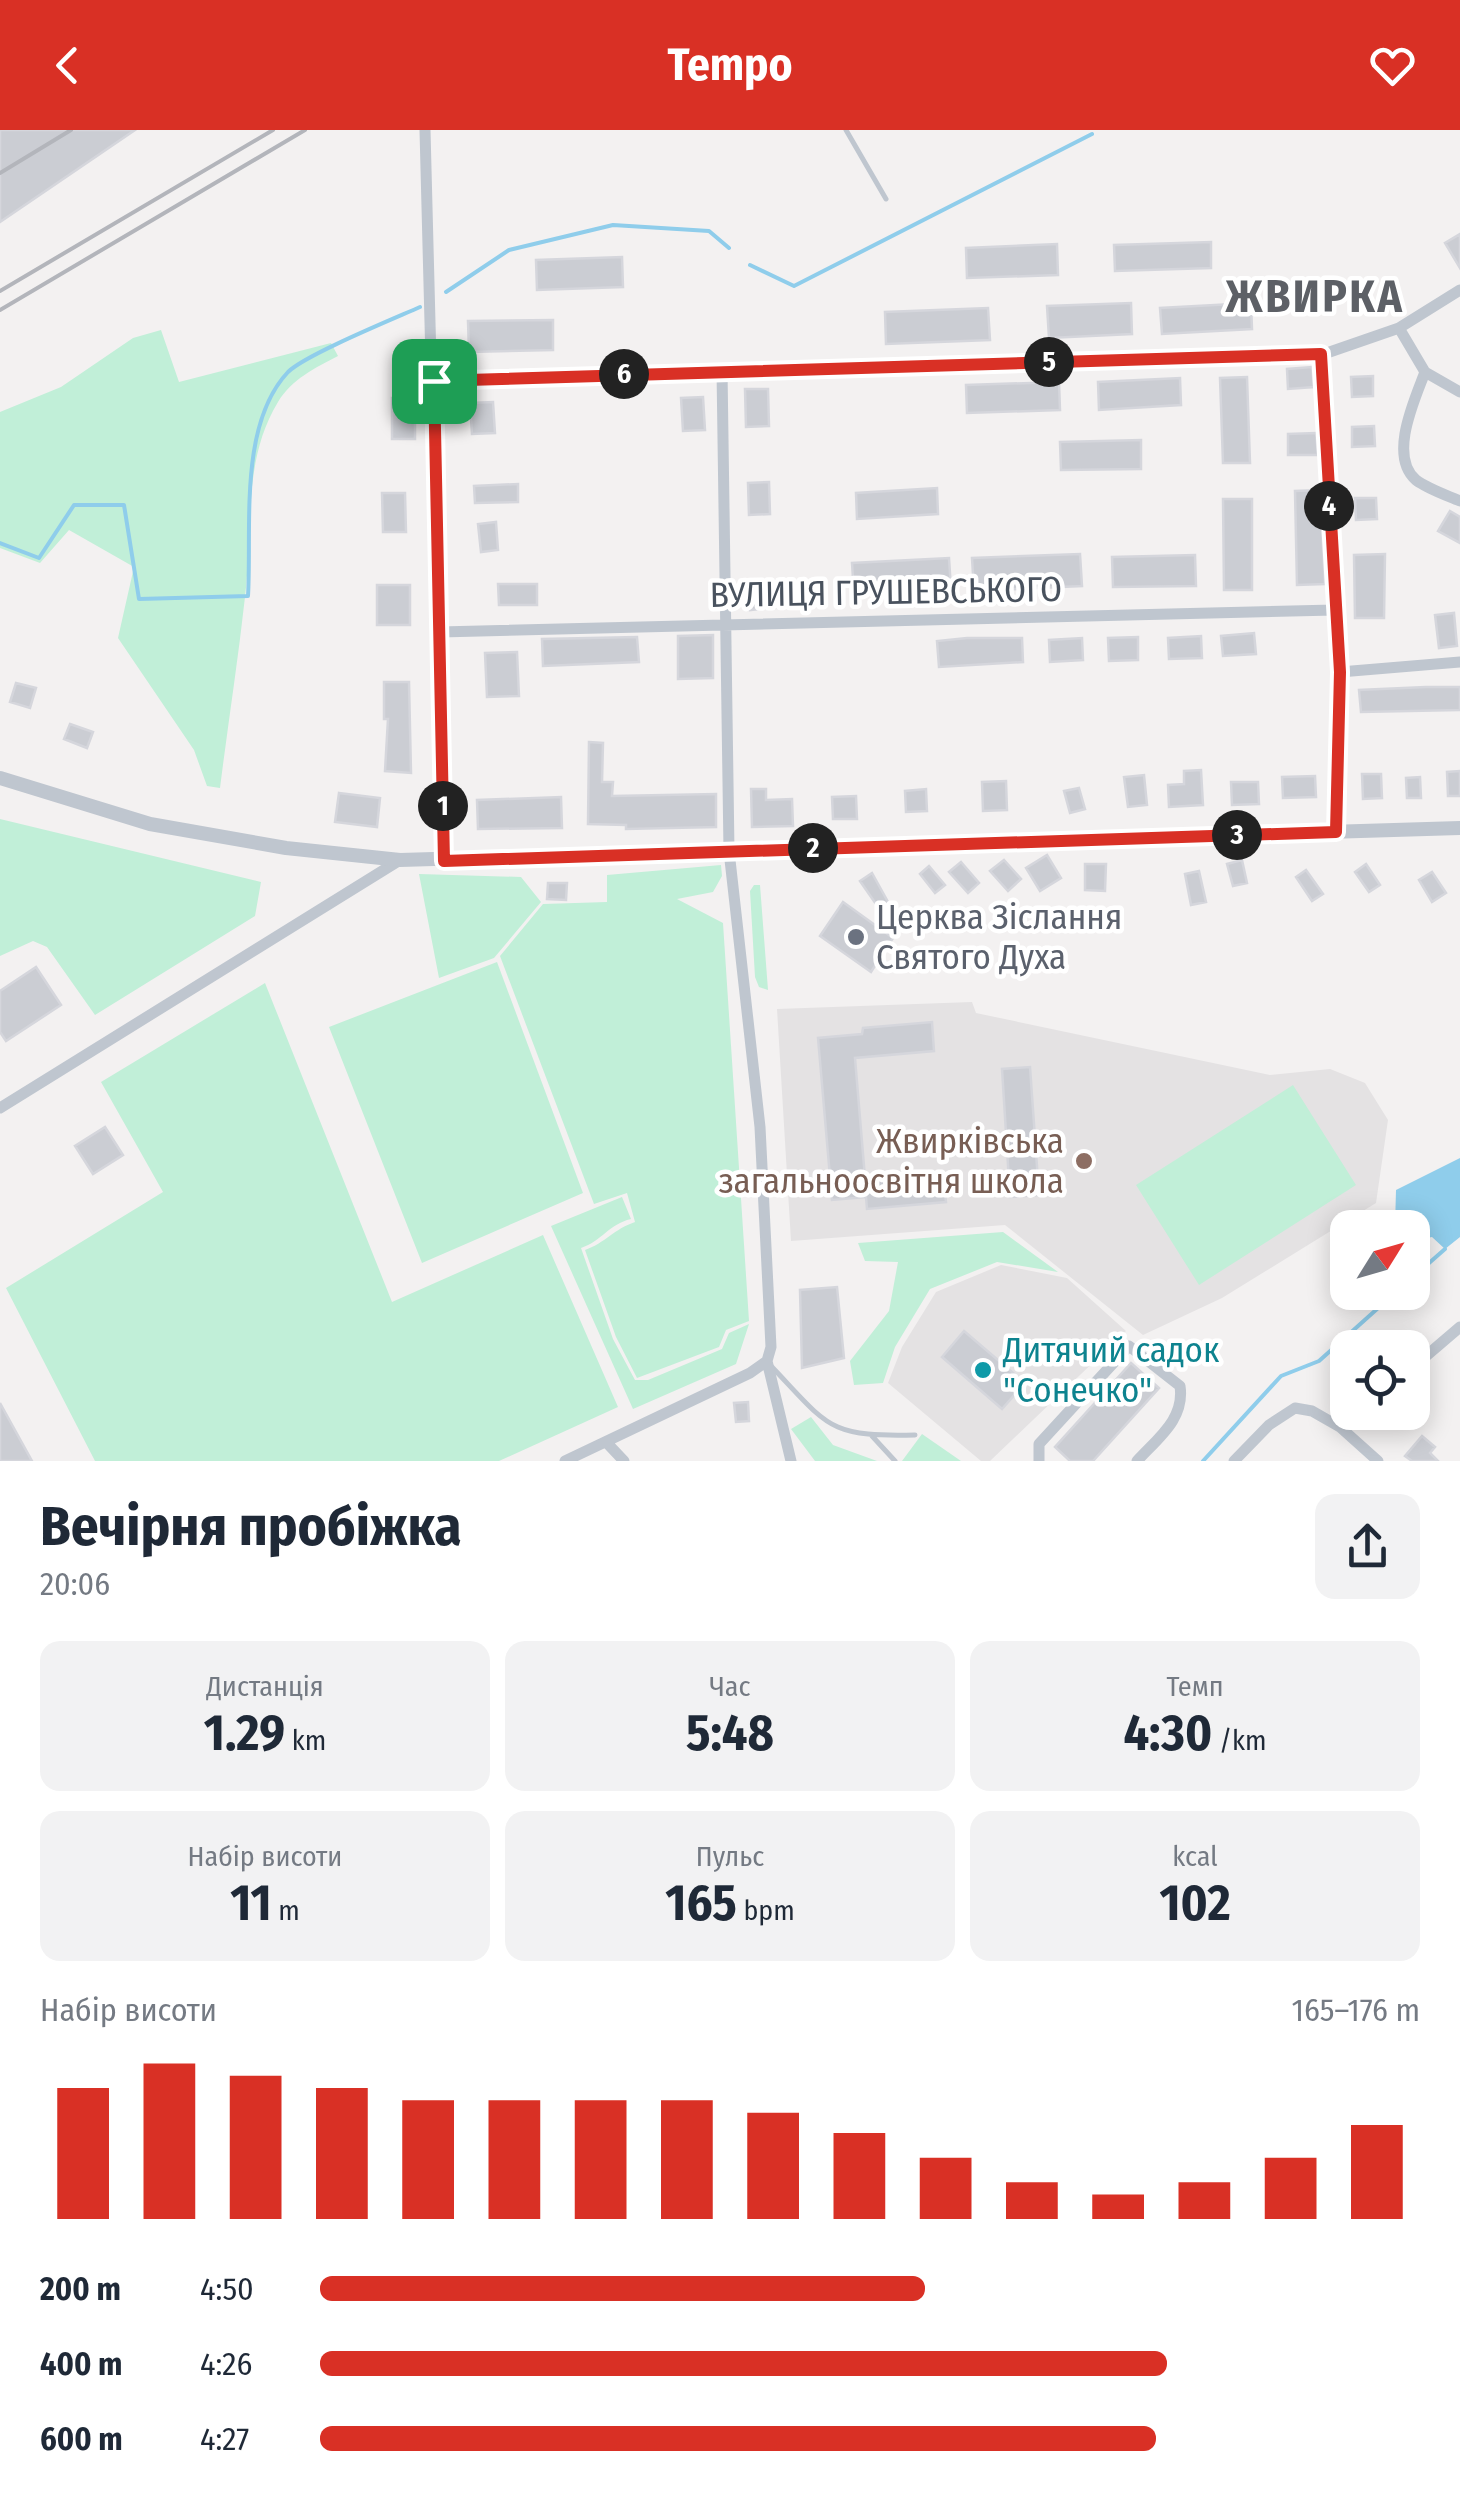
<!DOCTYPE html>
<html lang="uk">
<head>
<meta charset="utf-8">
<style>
  body { margin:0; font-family:"Fira Sans Condensed",sans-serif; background:#f2f2f3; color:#1f2937; height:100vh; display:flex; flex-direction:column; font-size:38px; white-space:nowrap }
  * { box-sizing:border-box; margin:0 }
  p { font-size:32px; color:#747a83 }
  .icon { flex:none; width:55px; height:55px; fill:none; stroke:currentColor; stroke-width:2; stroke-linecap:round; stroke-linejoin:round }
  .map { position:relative; height:1331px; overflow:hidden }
  .panel { display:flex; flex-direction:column; background:#fff; flex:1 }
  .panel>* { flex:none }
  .needle { width:65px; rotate:53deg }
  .fabs { position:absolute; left:1330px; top:1080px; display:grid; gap:20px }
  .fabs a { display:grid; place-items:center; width:100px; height:100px; border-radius:20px; background:#fff; box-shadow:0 5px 25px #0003; font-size:50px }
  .pin { position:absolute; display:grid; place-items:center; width:85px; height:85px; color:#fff; margin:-42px; border-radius:20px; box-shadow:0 5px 15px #0006 }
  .km { position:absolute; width:50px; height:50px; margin:-25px; border-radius:50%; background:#222; color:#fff; font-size:28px; line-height:50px; text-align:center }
  .round { display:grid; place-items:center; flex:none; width:105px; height:105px; border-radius:20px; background:#f2f2f3 }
  .summary { display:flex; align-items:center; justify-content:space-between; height:170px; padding:0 40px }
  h1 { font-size:55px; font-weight:700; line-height:75px }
  .figures { display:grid; grid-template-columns:repeat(3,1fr); gap:15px; height:170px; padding:10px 40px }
  .figures div { display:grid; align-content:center; border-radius:20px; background:#f2f2f3; text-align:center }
  .figures b { font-size:50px; font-weight:700 }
  .figures small { font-size:28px; font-weight:400 }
  .figures p { font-size:28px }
  .chart { height:280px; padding:20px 40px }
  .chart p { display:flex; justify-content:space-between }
  .chart svg { width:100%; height:180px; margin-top:10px; stroke:#d93025; stroke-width:6 }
  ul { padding:0 40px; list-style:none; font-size:32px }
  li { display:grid; grid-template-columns:160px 120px 1fr; align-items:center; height:75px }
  li i { height:25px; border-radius:12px; background:#d93025 }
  header { display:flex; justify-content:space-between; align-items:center; height:130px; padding:0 40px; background:#d93025; color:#fff; font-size:45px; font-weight:700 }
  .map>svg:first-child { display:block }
  .education { fill:#e4e2e3 }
  .green { fill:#c1efd8 }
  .water { fill:#8fcdeb }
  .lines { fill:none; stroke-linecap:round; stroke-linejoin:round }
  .stream { stroke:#8fcdeb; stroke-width:4 }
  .building { fill:#cbcdd3; stroke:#d5d6dc; stroke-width:2.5 }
  .service { stroke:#bfc6cf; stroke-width:5 }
  .minor { stroke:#bfc6cf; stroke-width:11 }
  .tertiary { stroke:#bfc6cf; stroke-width:14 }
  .rail { stroke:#b3b5bb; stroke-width:4 }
  .route-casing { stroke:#fff; stroke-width:20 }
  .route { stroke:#d93025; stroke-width:12 }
  .worship-dot { fill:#6b7280; stroke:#fff; stroke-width:4 }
  .education-dot { fill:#8d6e63; stroke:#fff; stroke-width:4 }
  .culture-dot { fill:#0f9aa8; stroke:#fff; stroke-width:4 }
  .labels { text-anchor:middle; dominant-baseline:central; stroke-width:9; stroke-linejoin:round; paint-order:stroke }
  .street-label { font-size:35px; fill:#49525e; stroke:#fff }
  .worship-label { font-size:35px; fill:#5b616d; stroke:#fff; text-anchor:start }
  .education-label { font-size:35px; fill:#785e54; stroke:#fff; text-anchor:end }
  .culture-label { font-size:35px; fill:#0d838f; stroke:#fff; text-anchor:start }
  .district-label { font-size:45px; font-weight:bold; letter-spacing:2.5px; fill:#5d6066; stroke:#fff }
</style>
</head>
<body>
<header><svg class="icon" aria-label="back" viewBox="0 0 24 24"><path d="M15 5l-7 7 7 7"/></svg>Tempo<svg class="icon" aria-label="heart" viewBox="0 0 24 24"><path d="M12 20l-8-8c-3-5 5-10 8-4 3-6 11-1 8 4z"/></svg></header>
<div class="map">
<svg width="1460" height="1331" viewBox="0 0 1460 1331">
  <rect width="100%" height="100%" fill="#f3f1f1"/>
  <path class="education" d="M972,872L976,883L1270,945L1330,939L1365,953L1388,990L1376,1073L1222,1168L1143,1205L1005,1095L791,1111L777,879Z
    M1001,1135L1067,1148L1126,1201L990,1331H981L888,1253L902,1217L936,1162Z"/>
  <path class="green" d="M161,200L179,252L331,213L338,226C315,238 292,249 278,272C242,331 253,402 245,467C238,531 228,594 220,658L207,656L194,620L118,508L134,437L69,400L40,433L0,418V282L61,257L133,208Z
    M0,689L261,752L255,786L95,885L47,817L33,811L0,826Z
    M721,735L722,746L713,762L677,769L723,793L749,1191L726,1200L719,1217L637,1248L616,1207L585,1120C605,1113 614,1099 635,1092L627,1063L594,1074L500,826L543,774L607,772V745Z
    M419,744L521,747L541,772L494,828L439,848Z
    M754,755H760L768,860L759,857L755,847L750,761Z
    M497,832L583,1063L422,1133L329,897Z
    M265,853L392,1172L543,1105L618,1277L499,1331H95L6,1158L163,1062L101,952Z
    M1293,955L1356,1055L1199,1155L1136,1055Z
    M622,1067L631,1089C609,1094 602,1111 581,1118L613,1209L635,1250H648L722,1219L729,1203L749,1194L736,1234L633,1279L551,1096Z
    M1003,1102L1058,1142L997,1132L930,1159L895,1217L883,1253L854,1255L850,1231L889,1181L898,1132L865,1131L858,1113Z
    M811,1287L833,1315L877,1331H815L791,1299Z
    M922,1304L961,1331H902Z"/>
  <path class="water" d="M1460,1028V1107L1445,1119L1432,1107L1413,1111L1412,1098L1395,1096L1396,1060Z"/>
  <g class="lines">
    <path class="stream" d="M750,135L794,156L1092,4
      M446,162L509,120L613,95L709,101L729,118
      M0,413L39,428L74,375H124L139,469L248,466C252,399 238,295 288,242C305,225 393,189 420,177
      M1412,1148L1445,1119
      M1203,1331L1281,1246L1319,1231L1396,1162"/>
  </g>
  <path class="building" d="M0,0H135L0,92Z
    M1460,104V138L1445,113Z
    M1211,112V138L1115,141L1114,115Z
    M1057,114L1058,145L967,148L966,118Z
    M622,127L623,157L537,160L536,130Z
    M1131,173L1132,204L1049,208L1047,176Z
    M1251,173L1252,199L1162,204L1160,178Z
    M988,178L990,210L886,214L885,182Z
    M553,190V220L469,222L468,191Z
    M1312,237L1314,257L1288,259L1287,239Z
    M1373,246V266L1352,267L1351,247Z
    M1247,247L1250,333H1223L1220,248Z
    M1180,248L1181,275L1099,280L1098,252Z
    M1059,252L1060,280L967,283L966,255Z
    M745,259H768L769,296L746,297Z
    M703,267L705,300L683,301L681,268Z
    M392,268H415V309H392Z
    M493,272L495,303L472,304L470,273Z
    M1374,296L1375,316L1352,317V297Z
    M1316,303L1318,325H1288V304Z
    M1141,310V339L1061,340L1060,312Z
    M769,352L770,384L749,385L748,353Z
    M518,354V372L475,373L474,356Z
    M937,358L938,384L857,389L856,363Z
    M1320,360L1325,454L1297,455L1295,361Z
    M382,363H405L406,402H383Z
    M1355,368H1376L1377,389L1356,390Z
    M1223,369H1252V460H1224Z
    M1450,381L1460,387V413L1438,401Z
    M496,392L498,420L481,422L478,394Z
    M1080,424L1082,456L974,461L972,428Z
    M1385,424L1384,488H1355L1354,425Z
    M1195,425L1196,456L1113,457L1112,427Z
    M949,428L951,459L854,464L852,433Z
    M783,450L785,476L750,480L747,453Z
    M498,454H537V475H499Z
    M377,455H410V495H377Z
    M1454,483L1457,516L1439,518L1435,485Z
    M1254,503L1256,524L1223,526L1221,506Z
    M713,505V548L678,549V506Z
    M1201,506L1202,528L1169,529L1168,508Z
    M637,507L639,532L543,536L542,509Z
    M1138,507V530L1109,531L1108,508Z
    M967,508H1022L1023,532L939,537L937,511Z
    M1082,508L1083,530L1050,532L1049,510Z
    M517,522L519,566L487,567L485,523Z
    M384,552H409L411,643L385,641L388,589H384Z
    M16,553L36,558L30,578L10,572Z
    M1426,557H1460V580L1361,582L1359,560Z
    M70,594L93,602L87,618L64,609Z
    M589,612L603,613L602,652H613L612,666L716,664V697L626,699V695L588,694Z
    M1201,640L1203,675L1169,677L1168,655L1184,654V641Z
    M1460,641V666H1448L1447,642Z
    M1362,644H1381L1382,668L1363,669Z
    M1144,645L1147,675L1128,677L1124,647Z
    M1315,646L1316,667L1283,668L1282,647Z
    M1420,647L1421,668H1407L1406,648Z
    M1006,651L1007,680L983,681L982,652Z
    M1231,652H1258L1259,674L1232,675Z
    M1079,658L1085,679L1070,683L1064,661Z
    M751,659H766V670L792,669L793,696L752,697Z
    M926,659L927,681L906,682L905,661Z
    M339,663L380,668L377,697L335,692Z
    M856,666L857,689H833L832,667Z
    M561,667L562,698L478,699L477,670Z
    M1047,725L1061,748L1040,761L1026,738Z
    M1004,730L1021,749L1008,761L990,741Z
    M1242,730L1247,753L1233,756L1227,734Z
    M961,732L979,753L968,763L949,742Z
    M1085,734H1106L1105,761L1085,760Z
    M1366,734L1380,755L1369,762L1355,742Z
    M929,736L945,755L935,763L920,744Z
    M1306,740L1323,764L1312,771L1296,747Z
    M1199,741L1206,772L1191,775L1185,744Z
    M1432,742L1446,763L1432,772L1419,750Z
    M872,743L888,772L878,777L860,751Z
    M548,753H567L566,770L547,769Z
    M843,772L893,808L871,842L820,806Z
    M36,837L61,875L6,911L0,902V861Z
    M932,892L934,921L855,928L865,1048L943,1042L946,1072L867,1079L866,1067L832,1070L818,908L862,904L863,898Z
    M1030,937L1039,1065L1010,1067L1002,939Z
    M105,997L123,1025L93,1044L75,1016Z
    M837,1157L844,1228L802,1238L800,1160Z
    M964,1201L1025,1253L1002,1279L942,1227Z
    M1131,1233L1159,1258L1093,1331H1070L1055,1317Z
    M748,1272L749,1291L736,1292L734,1273Z
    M0,1273L32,1331H0Z
    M1422,1306L1435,1317L1430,1323L1438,1331H1412L1405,1326Z"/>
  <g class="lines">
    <path class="service" d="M846,0L886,69
      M772,1237C829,1297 828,1307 915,1305
      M872,1306L895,1331"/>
    <path class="minor" d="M425,0L444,731
      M1399,198L1425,242L1460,262
      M1321,225L1340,542L1335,702
      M1425,242C1415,269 1388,326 1416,350C1428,359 1446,365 1460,371
      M433,251L1321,225L1399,198L1460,160
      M440,502L1334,480
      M1340,542L1460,532
      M0,978L400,730
      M767,1231L791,1331
      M1412,1238L1460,1197
      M1340,1297L1378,1331
      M606,1312L624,1331
      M565,1331L750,1243L767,1231L771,1217L760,997L729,721L722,240
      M1039,1331V1314L1129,1216L1180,1256C1185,1289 1158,1308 1137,1331
      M1234,1331L1269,1295L1295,1278L1312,1281L1340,1297L1358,1282"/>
    <path class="tertiary" d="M0,648L150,694L286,718L400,730L1460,698"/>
    <path class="rail" d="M0,43L71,0
      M0,161L273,0
      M0,180L305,0"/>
  </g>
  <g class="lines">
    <g class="route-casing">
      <path id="route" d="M1321,224L1340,542L1336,702L444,731L434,251Z"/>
    </g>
    <use href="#route" class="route"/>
  </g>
  <circle class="worship-dot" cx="856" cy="807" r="10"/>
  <circle class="education-dot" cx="1084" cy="1031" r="10"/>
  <circle class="culture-dot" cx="983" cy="1240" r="10"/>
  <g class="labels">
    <g class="street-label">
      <text transform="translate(886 462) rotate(-1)">ВУЛИЦЯ ГРУШЕВСЬКОГО</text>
    </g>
    <g class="worship-label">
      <text x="876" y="787">Церква Зіслання<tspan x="876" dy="40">Святого Духа</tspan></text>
    </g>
    <g class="education-label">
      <text x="1064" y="1011">Жвирківська<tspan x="1064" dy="40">загальноосвітня школа</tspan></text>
    </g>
    <g class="culture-label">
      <text x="1003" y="1220">Дитячий садок<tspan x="1003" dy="40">"Сонечко"</tspan></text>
    </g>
    <g class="district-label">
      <text x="1315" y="167">ЖВИРКА</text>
    </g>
  </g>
</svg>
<div class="fabs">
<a><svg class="needle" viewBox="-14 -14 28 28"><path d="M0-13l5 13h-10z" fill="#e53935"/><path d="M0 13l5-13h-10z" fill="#747a83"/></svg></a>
<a><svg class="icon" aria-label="locate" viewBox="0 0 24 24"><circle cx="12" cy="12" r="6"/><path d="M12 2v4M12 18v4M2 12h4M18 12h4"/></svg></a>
</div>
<div class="pin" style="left:434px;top:251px;background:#1e9e55"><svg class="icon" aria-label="arrive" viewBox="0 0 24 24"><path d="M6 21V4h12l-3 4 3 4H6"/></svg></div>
<b class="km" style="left:443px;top:676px">1</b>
<b class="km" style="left:813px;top:718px">2</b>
<b class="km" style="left:1237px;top:705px">3</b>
<b class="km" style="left:1329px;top:376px">4</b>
<b class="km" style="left:1049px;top:232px">5</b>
<b class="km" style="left:624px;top:244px">6</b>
</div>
<section class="panel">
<div class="summary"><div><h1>Вечірня пробіжка</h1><p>20:06</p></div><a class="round"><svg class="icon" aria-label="share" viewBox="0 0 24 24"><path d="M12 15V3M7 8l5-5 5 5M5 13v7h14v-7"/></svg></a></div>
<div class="figures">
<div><p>Дистанція</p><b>1.29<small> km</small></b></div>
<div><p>Час</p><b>5:48</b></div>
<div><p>Темп</p><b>4:30<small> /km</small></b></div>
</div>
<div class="figures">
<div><p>Набір висоти</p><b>11<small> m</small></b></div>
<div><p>Пульс</p><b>165<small> bpm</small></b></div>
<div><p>kcal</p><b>102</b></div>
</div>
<div class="chart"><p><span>Набір висоти</span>165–176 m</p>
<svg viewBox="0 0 160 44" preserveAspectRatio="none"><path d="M5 44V12M15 44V6M25 44V9M35 44V12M45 44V15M55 44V15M65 44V15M75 44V15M85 44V18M95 44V23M105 44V29M115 44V35M125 44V38M135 44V35M145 44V29M155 44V21"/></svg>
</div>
<ul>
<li><b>200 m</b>4:50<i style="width:55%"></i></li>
<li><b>400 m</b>4:26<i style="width:77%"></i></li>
<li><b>600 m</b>4:27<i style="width:76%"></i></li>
</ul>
</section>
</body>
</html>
